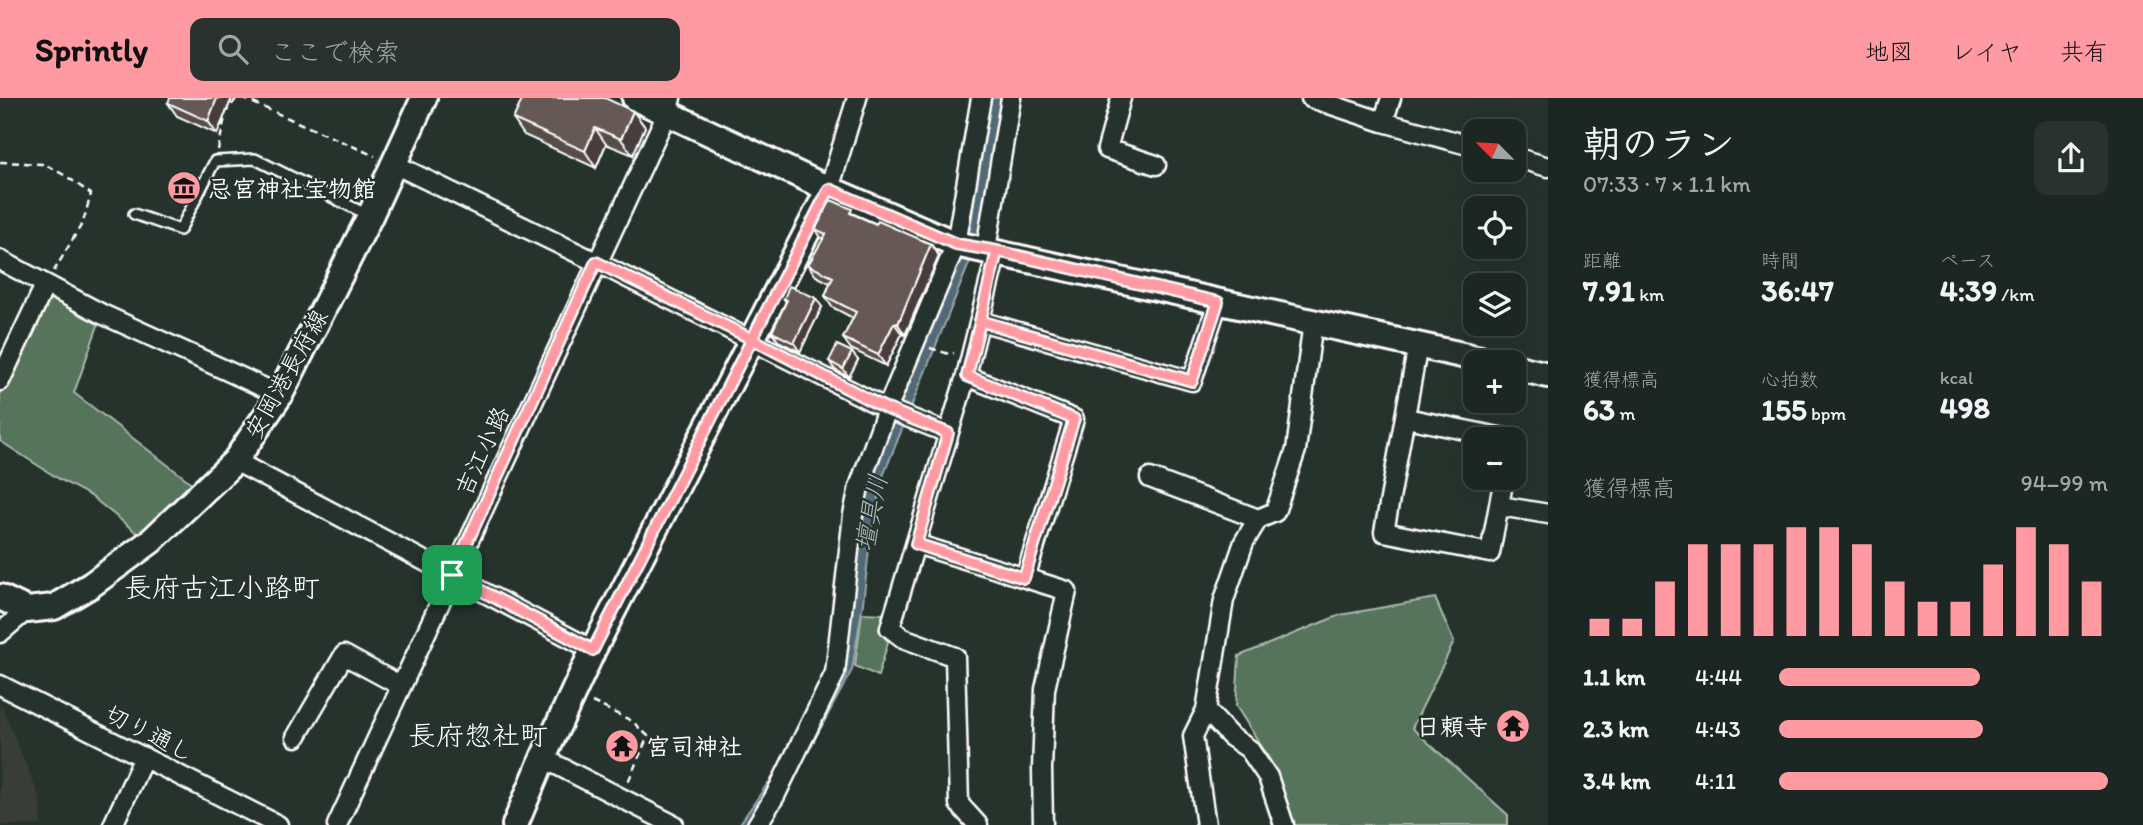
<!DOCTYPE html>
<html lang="ja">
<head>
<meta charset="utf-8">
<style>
  body { margin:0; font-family:Itim,"Klee One",sans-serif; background:#29322f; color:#f1f3f6; height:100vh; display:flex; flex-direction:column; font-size:26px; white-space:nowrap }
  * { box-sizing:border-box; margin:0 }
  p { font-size:23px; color:#a0a5a5 }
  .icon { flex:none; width:38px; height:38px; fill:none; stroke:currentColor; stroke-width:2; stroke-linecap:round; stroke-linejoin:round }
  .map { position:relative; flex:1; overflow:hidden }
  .side { display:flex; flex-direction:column; background:#1c2622; width:595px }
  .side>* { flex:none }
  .needle { width:46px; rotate:294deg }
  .controls { position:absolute; left:1463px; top:21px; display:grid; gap:14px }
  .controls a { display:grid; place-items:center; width:63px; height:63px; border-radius:14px; background:#1c2622; box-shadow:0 7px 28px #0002,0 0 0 2px #3a4340; font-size:35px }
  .pin { position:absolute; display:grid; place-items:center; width:60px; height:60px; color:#fff; margin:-30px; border-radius:14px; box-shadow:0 4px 10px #0006 }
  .round { display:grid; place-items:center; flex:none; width:74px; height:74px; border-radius:14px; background:#29322f }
  .head { display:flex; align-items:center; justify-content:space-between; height:119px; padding:0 35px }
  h1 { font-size:38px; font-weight:700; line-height:52px }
  .metrics { display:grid; grid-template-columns:repeat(3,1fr); gap:10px; height:119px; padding:7px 35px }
  .metrics div { display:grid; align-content:center }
  .metrics b { font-size:30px; font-weight:700 }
  .metrics small { font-size:19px; font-weight:400 }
  .metrics p { font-size:19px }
  .chart { height:196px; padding:14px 35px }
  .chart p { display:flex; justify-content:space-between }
  .chart svg { width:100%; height:126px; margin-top:7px; stroke:#ff9aa2; stroke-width:6 }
  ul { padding:0 35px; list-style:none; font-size:23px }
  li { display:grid; grid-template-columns:112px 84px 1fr; align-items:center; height:52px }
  li i { height:18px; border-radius:9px; background:#ff9aa2 }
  header { display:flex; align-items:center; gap:42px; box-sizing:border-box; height:98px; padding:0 35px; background:#ff9aa2; color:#111 }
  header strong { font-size:33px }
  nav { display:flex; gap:38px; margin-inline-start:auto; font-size:24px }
  .search { width:490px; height:63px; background:#29322f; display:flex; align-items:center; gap:18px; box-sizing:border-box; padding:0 24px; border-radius:14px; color:#a0a5a5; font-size:26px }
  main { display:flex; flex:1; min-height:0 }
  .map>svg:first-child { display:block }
  .built { fill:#393e39 }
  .green { fill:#57735b; stroke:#abb9ad; stroke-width:2 }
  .water { fill:#526b76; stroke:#97a6ad; stroke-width:2 }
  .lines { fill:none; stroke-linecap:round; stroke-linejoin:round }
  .lane-casing { stroke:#fff; stroke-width:14 }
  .street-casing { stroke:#fff; stroke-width:23 }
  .secondary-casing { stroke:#fff; stroke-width:30 }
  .path { stroke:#fff; stroke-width:2.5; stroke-dasharray:7 5; stroke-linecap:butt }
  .lane { stroke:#26332d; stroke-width:9 }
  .street { stroke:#26332d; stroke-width:18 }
  .secondary { stroke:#26332d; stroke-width:24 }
  .wall { fill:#574d49; stroke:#fff; stroke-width:2 }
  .shaded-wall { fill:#473e3c; stroke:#fff; stroke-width:2 }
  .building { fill:#655955; stroke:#fff; stroke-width:2 }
  .route-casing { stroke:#fff; stroke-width:14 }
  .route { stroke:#ff9aa2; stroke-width:9 }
  .labels { text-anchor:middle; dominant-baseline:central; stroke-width:5; stroke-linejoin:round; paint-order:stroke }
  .poi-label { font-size:24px; font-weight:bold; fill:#fff; stroke:#26332d; text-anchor:start }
  .street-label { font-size:24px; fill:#fff; stroke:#26332d }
  .water-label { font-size:26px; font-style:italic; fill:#b1bcc1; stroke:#26332d }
  .quarter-label { font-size:28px; fill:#fff; stroke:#26332d }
</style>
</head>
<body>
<header>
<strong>Sprintly</strong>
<div class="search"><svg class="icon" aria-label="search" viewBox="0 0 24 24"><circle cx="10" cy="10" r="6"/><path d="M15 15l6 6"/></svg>ここで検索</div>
<nav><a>地図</a><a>レイヤ</a><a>共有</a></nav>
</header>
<main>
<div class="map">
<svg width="1548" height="727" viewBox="0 0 1548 727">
  <rect width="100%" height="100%" fill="#26332d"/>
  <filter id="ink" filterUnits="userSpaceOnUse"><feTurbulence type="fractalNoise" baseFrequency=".0143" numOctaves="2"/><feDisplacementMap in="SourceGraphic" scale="14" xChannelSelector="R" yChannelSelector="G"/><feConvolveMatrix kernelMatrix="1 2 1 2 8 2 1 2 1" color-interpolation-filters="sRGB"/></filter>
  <g filter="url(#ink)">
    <path class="built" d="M0,604L40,701L41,727H0Z"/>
    <path class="green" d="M45,187L102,216L74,295L194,387L143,440L91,398L59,381L0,343V283Z
      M1435,500L1454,544L1412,630L1508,717V727H1295L1272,665L1236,608L1239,558L1340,517Z
      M862,515L883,516L879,532L888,544L878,578L855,568Z"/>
    <path class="water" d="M987,0H1006L983,131L883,378L871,434L863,505L852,572L787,693L752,721L748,727H739L768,685L777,680L834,592L858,417L883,343L971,128Z"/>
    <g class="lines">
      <g class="lane-casing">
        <path id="lane" d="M134,116L180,132L215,63L255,61L368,117"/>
      </g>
      <g class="street-casing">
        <path id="street" d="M1121,0L1107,51L1156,67
          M1311,0L1383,24L1475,49
          M1383,24L1391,0
          M1514,59L1548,69
          M394,66L596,164L887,311L948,335
          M829,91L857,0
          M986,151L1011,0
          M0,162L102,216L280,297
          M980,223L1192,283L1218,204
          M1418,247L1384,434L1490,455L1504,380
          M966,278L1074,321L1025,480
          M0,283L45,187
          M1406,320L1509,341
          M235,363L593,552
          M1150,380L1258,421
          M1500,408L1548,416
          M916,446L1067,493L1045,591L1042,671L1043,727
          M0,535L27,512
          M0,587L278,727
          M1206,612L1230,638L1249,651L1268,679L1284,727
          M296,639L344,557L401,588
          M543,660L674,727
          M113,727L144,659
          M337,727L667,15L671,0
          M757,727L775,698L835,575L853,417L859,389L887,311L956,146L981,0
          M978,727L959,706L955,559L903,540L890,530L966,278L997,153
          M1206,727L1193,638L1206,612L1224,502L1244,444L1258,421L1275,414L1296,352L1313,224"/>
      </g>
      <g class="secondary-casing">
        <path id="secondary" d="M635,0L829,91L956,146L1494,264
          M1514,269L1548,277
          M0,499L27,512L54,509L91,487L151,443L235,363L280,297L370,118L424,0
          M515,727L543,660L593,552L829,91"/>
      </g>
      <path class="path" d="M242,0L375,58
        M218,52L226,14L237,0
        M0,64L44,66L66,78L91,96L83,124L54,173
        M930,250L949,256L954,255
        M592,604L632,623L648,638L628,684"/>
      <use href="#lane" class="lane"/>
      <use href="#street" class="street"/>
      <use href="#secondary" class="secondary"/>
    </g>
    <path class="wall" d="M232,0L217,36L177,18L168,5Z
      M633,13L645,29L633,57L606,46L596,70L524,37L513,21Z
      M858,118L876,126L931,146L939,158L905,237L902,236L886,268L851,251L843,240L853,220L832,209L825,198L830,185L816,178L808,167L823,142L815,131Z
      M784,201L822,209L800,254L778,243L772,234L786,204Z
      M858,262L849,279L835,272L829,263Z"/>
    <path class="shaded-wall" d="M217,0H232L217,36L208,23Z
      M633,13L645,29L633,57L621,41Z
      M595,30L606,46L596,70L585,53Z
      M931,146L939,158L905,237L898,226Z
      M816,200L822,209L800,254L794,245Z
      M894,225L902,236L886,268L878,257Z
      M852,254L858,262L849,279L843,271Z"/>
    <path class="building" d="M170,0H217L208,23L168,5Z
      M523,0H605L633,13L621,41L595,30L585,53L513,21Z
      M831,102L852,111L850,115L876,126L878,123L931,146L898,226L894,225L878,257L843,240L856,214L825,198L833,179L808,167L826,136L815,131Z
      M789,188L816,200L794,245L772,234L787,202L784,201Z
      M837,247L852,254L843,271L829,263Z"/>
  </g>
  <g class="lines" filter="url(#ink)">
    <g class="route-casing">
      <path id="route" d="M452,477L593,552L752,241L887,311L948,335L916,446L1024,480L1074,321L967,278L997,153L1218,204L1192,283L980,223L997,153L956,146L829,91L752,241L596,164L452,477"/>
    </g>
    <use href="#route" class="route"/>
  </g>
  <defs>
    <g id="museum-disc" transform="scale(1.75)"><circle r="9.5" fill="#ff9aa2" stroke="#26332d"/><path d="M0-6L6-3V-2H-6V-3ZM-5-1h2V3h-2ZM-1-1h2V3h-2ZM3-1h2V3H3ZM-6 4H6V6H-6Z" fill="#111"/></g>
    <g id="temple-disc" transform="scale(1.75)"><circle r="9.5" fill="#ff9aa2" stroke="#26332d"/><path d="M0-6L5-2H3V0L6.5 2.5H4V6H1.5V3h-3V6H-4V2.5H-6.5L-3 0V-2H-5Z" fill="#111"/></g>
  </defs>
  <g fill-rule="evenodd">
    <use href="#museum-disc" x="184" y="90"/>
    <use href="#temple-disc" x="1513" y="628"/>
    <use href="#temple-disc" x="622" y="648"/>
  </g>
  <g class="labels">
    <g class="poi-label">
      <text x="208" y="90">忌宮神社宝物館</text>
      <text x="1488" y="628" text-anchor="end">日頼寺</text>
      <text x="646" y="648">宮司神社</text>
    </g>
    <g class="street-label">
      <text transform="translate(286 276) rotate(-61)">安岡港長府線</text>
      <text transform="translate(482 353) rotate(-65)">吉江小路</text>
      <text transform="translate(150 635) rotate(27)">切り通し</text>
    </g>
    <g class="water-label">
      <text transform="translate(871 415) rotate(-79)">壇具川</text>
    </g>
    <g class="quarter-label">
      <text x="222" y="489">長府古江小路町</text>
      <text x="478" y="637">長府惣社町</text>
    </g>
  </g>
</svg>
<div class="controls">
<a><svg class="needle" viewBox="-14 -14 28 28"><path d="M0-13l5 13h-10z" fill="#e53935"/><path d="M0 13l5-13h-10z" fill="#a0a5a5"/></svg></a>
<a><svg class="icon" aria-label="locate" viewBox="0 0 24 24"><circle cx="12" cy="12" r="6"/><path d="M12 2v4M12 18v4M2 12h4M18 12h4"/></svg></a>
<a><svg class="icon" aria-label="layers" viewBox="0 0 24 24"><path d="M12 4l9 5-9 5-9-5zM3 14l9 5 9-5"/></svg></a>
<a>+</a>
<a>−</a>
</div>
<div class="pin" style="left:452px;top:477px;background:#1e9e55"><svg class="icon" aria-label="arrive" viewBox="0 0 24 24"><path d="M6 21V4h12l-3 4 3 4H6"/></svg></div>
</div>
<section class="side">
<div class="head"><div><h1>朝のラン</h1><p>07:33 · 7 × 1.1 km</p></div><a class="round"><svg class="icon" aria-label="share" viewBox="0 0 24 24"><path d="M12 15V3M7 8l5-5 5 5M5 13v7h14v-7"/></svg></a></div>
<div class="metrics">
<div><p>距離</p><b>7.91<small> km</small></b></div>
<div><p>時間</p><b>36:47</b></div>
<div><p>ペース</p><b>4:39<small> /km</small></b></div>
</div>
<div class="metrics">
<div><p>獲得標高</p><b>63<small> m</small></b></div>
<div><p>心拍数</p><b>155<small> bpm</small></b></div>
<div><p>kcal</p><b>498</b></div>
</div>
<div class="chart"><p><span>獲得標高</span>94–99 m</p>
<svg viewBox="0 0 160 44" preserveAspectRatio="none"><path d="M5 44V38M15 44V38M25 44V25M35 44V12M45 44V12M55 44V12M65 44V6M75 44V6M85 44V12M95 44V25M105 44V32M115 44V32M125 44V19M135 44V6M145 44V12M155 44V25"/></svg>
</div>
<ul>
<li><b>1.1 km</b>4:44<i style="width:61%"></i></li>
<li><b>2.3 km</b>4:43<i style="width:62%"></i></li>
<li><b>3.4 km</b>4:11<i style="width:100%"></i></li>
</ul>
</section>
</main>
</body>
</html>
